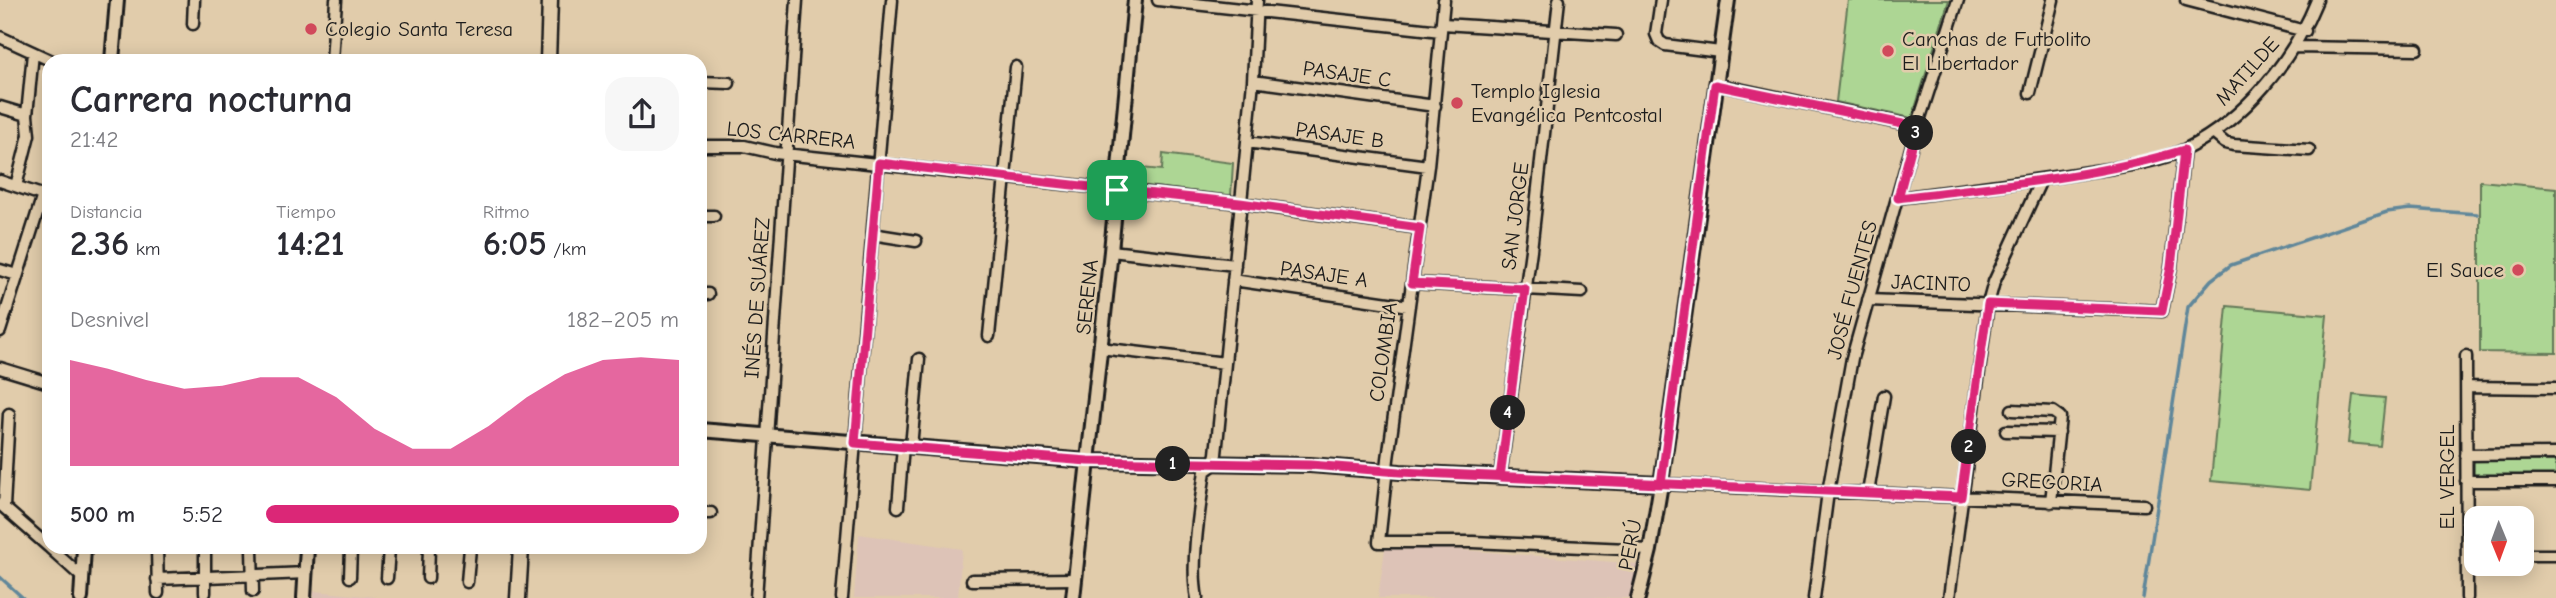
<!DOCTYPE html>
<html lang="es">
<head>
<meta charset="utf-8">
<style>
  body { margin:0; font-family:"Comic Neue",sans-serif; background:#f7f7f7; color:#2b2b33; height:100vh; display:flex; flex-direction:column; font-size:26px; white-space:nowrap }
  * { box-sizing:border-box; margin:0 }
  p { font-size:23px; color:#7c7c81 }
  .icon { flex:none; width:38px; height:38px; fill:none; stroke:currentColor; stroke-width:2; stroke-linecap:round; stroke-linejoin:round }
  .map { position:relative; flex:1; overflow:hidden }
  .panel { position:absolute; left:42px; top:54px; width:665px; height:500px; display:flex; flex-direction:column; background:#fff; border-radius:21px; box-shadow:0 4px 18px #0003 }
  .panel>* { flex:none }
  .needle { width:46px; rotate:179deg }
  .tools { position:absolute; left:2464px; top:506px; display:grid; gap:14px }
  .tools a { display:grid; place-items:center; width:70px; height:70px; border-radius:14px; background:#fff; box-shadow:0 4px 18px #0003; font-size:35px }
  .pin { position:absolute; display:grid; place-items:center; width:60px; height:60px; color:#fff; margin:-30px; border-radius:14px; box-shadow:0 4px 10px #0006 }
  .km { position:absolute; width:35px; height:35px; margin:-18px; border-radius:50%; background:#222; color:#fff; font-size:19px; line-height:35px; text-align:center }
  .round { display:grid; place-items:center; flex:none; width:74px; height:74px; border-radius:21px; background:#f7f7f7 }
  .headline { display:flex; align-items:center; justify-content:space-between; height:119px; padding:0 28px }
  h1 { font-size:38px; font-weight:700; line-height:52px }
  .metrics { display:grid; grid-template-columns:repeat(3,1fr); gap:10px; height:119px; padding:7px 28px }
  .metrics div { display:grid; align-content:center }
  .metrics b { font-size:35px; font-weight:700 }
  .metrics small { font-size:19px; font-weight:400 }
  .metrics p { font-size:19px }
  .chart { height:196px; padding:14px 28px }
  .chart p { display:flex; justify-content:space-between }
  .chart svg { width:100%; height:126px; margin-top:7px; fill:#db2777; opacity:.7 }
  ul { padding:0 28px; list-style:none; font-size:23px }
  li { display:grid; grid-template-columns:112px 84px 1fr; align-items:center; height:52px }
  li i { height:18px; border-radius:9px; background:#db2777 }
  .map>svg:first-child { display:block }
  .built { fill:#ddc3b7 }
  .green { fill:#add694; stroke:#647958; stroke-width:2 }
  .lines { fill:none; stroke-linecap:round; stroke-linejoin:round }
  .stream { stroke:#60879a; stroke-width:3.5 }
  .minor-casing { stroke:#1c1c1c; stroke-width:15 }
  .tertiary-casing { stroke:#1c1c1c; stroke-width:18 }
  .secondary-casing { stroke:#1c1c1c; stroke-width:19 }
  .minor { stroke:#e1ccab; stroke-width:10 }
  .tertiary { stroke:#e1ccab; stroke-width:12 }
  .secondary { stroke:#e1ccab; stroke-width:14 }
  .route-casing { stroke:#fff; stroke-width:14 }
  .route { stroke:#db2777; stroke-width:9 }
  .poi-dot { fill:#d1495b; stroke:#e1ccab; stroke-width:2.5 }
  .labels { text-anchor:middle; dominant-baseline:central; stroke-width:5; stroke-linejoin:round; paint-order:stroke }
  .poi-label { font-size:21px; fill:#1c1c1c; stroke:#e1ccab; text-anchor:start }
  .street-label { font-size:21px; fill:#1c1c1c; stroke:#e1ccab }
</style>
</head>
<body>
<div class="map">
<svg width="2556" height="598" viewBox="0 0 2556 598">
  <rect width="100%" height="100%" fill="#e1ccab"/>
  <filter id="ink" filterUnits="userSpaceOnUse"><feTurbulence type="fractalNoise" baseFrequency=".0143" numOctaves="2"/><feDisplacementMap in="SourceGraphic" scale="14" xChannelSelector="R" yChannelSelector="G"/><feConvolveMatrix kernelMatrix="1 2 1 2 8 2 1 2 1" color-interpolation-filters="sRGB"/></filter>
  <g filter="url(#ink)">
    <path class="built" d="M859,534L962,549L958,598H854Z
      M1385,549H1449L1638,564L1630,598H1378Z
      M314,591L375,597V598H314Z"/>
    <path class="green" d="M1848,0H1949L1912,118L1836,102Z
      M1163,154L1233,163L1231,196L1130,184L1131,167L1162,170Z
      M2480,181L2556,188V353L2480,352Z
      M2227,306L2327,315L2310,490L2211,481Z
      M2353,395L2385,398L2380,446L2348,443Z
      M2474,460L2556,461V476H2474Z"/>
    <g class="lines">
      <path class="stream" d="M0,577L23,598
        M2143,598L2188,307L2211,280L2231,265L2387,212L2410,209L2477,214"/>
      <g class="minor-casing">
        <path id="minor" d="M1158,0L1441,31
          M1444,0L1428,166L1388,459L1379,542H1473L1650,550
          M1661,0L1656,34L1659,41L1665,45L1720,52
          M2186,0L2305,31
          M193,24L194,0
          M1443,24L1616,35
          M0,37L52,61
          M2295,47L2417,49
          M332,61L336,0
          M1253,81L1435,106
          M700,82L729,83
          M1715,84L1917,127
          M2030,93L2053,0
          M0,107L27,115
          M2213,133L2225,143L2233,145L2309,150
          M1247,142L1428,166
          M700,146H744L775,153L1240,203L1420,228
          M0,181L48,197
          M16,186L29,135L27,115L33,53
          M1898,198C1961,190 2025,182 2088,172C2120,167 2156,163 2186,149C2245,119 2293,60 2317,0
          M700,216H714
          M872,234L916,241
          M1111,251L1235,265
          M0,270L17,275
          M1233,280L1409,306
          M1412,283L1582,292
          M700,294H708
          M1868,300L2162,311L2171,267L2184,150
          M0,331L43,195
          M989,336L1016,67
          M1100,348L1225,363
          M2466,356L2467,598
          M0,368L49,383
          M2467,387L2556,388
          M2012,410L2053,412L2060,417L2051,502
          M2006,431L2059,432
          M911,447L919,359
          M2466,455L2556,454
          M1500,477L1531,250L1559,0
          M2466,481H2556
          M1661,484L2144,505
          M1868,493L1884,396
          M0,504L49,547
          M4,507L9,414
          M898,507L903,446
          M700,513H711
          M50,548L82,577
          M157,548L158,593
          M205,548V593
          M252,548L253,591
          M2522,555H2556
          M350,577L351,548
          M387,578L389,548
          M428,578L429,548
          M157,579L306,573
          M972,580L1075,579
          M467,582L470,548
          M756,598L797,0
          M842,598L892,0
          M1197,598C1190,565 1200,506 1205,471L1213,465L1216,454L1253,81L1257,0
          M1814,598L1828,492L1852,358L1917,127L1958,0
          M1949,598L1988,304L1994,282L2041,180"/>
      </g>
      <g class="tertiary-casing">
        <path id="tertiary" d="M112,61L117,0
          M700,430L1088,461L1310,465L1400,472L1661,484
          M81,598L84,548
          M304,598L307,548
          M1073,598L1111,251L1135,0
          M1638,598L1650,550L1661,484L1728,0"/>
      </g>
      <g class="secondary-casing">
        <path id="secondary" d="M548,61L550,0
          M518,598L521,548"/>
      </g>
      <use href="#minor" class="minor"/>
      <use href="#tertiary" class="tertiary"/>
      <use href="#secondary" class="secondary"/>
    </g>
  </g>
  <g class="lines" filter="url(#ink)">
    <g class="route-casing">
      <path id="route" d="M1117,190L879,163L855,443L1088,461L1310,465L1400,472L1961,497L1988,304L2162,311L2171,267L2184,150C2092,178 1993,186 1898,198L1917,127L1715,85L1661,484L1500,477L1525,289L1412,283L1420,228L1240,203L1117,190"/>
    </g>
    <use href="#route" class="route"/>
  </g>
  <g class="poi-dot">
    <circle cx="311" cy="29" r="7"/>
    <circle cx="1888" cy="51" r="7"/>
    <circle cx="1457" cy="103" r="7"/>
    <circle cx="2518" cy="270" r="7"/>
  </g>
  <g class="labels">
    <g class="poi-label">
      <text x="325" y="29">Colegio Santa Teresa</text>
      <text x="1902" y="39">Canchas de Futbolito<tspan x="1902" dy="24">El Libertador</tspan></text>
      <text x="1471" y="91">Templo Iglesia<tspan x="1471" dy="24">Evangélica Pentcostal</tspan></text>
      <text x="2504" y="270" text-anchor="end">El Sauce</text>
    </g>
    <g class="street-label">
      <text transform="translate(2247 71) rotate(-48)">MATILDE</text>
      <text transform="translate(1347 74) rotate(8)">PASAJE C</text>
      <text transform="translate(791 135) rotate(6)">LOS CARRERA</text>
      <text transform="translate(1340 135) rotate(8)">PASAJE B</text>
      <text transform="translate(1515 216) rotate(-83)">SAN JORGE</text>
      <text transform="translate(1324 274) rotate(8)">PASAJE A</text>
      <text transform="translate(1931 283) rotate(2)">JACINTO</text>
      <text transform="translate(1852 290) rotate(-75)">JOSÉ FUENTES</text>
      <text transform="translate(1087 297) rotate(-84)">SERENA</text>
      <text transform="translate(757 298) rotate(-86)">INÉS DE SUÁREZ</text>
      <text transform="translate(1383 352) rotate(-82)">COLOMBIA</text>
      <text transform="translate(2447 477) rotate(-90)">EL VERGEL</text>
      <text transform="translate(2052 482) rotate(3)">GREGORIA</text>
      <text transform="translate(1630 545) rotate(-79)">PERÚ</text>
    </g>
  </g>
</svg>
<div class="tools">
<a><svg class="needle" viewBox="-14 -14 28 28"><path d="M0-13l5 13h-10z" fill="#e53935"/><path d="M0 13l5-13h-10z" fill="#7c7c81"/></svg></a>
</div>
<div class="pin" style="left:1117px;top:190px;background:#1e9e55"><svg class="icon" aria-label="arrive" viewBox="0 0 24 24"><path d="M6 21V4h12l-3 4 3 4H6"/></svg></div>
<b class="km" style="left:1173px;top:464px">1</b>
<b class="km" style="left:1969px;top:447px">2</b>
<b class="km" style="left:1916px;top:133px">3</b>
<b class="km" style="left:1508px;top:413px">4</b>
<section class="panel">
<div class="headline"><div><h1>Carrera nocturna</h1><p>21:42</p></div><a class="round"><svg class="icon" aria-label="share" viewBox="0 0 24 24"><path d="M12 15V3M7 8l5-5 5 5M5 13v7h14v-7"/></svg></a></div>
<div class="metrics">
<div><p>Distancia</p><b>2.36<small> km</small></b></div>
<div><p>Tiempo</p><b>14:21</b></div>
<div><p>Ritmo</p><b>6:05<small> /km</small></b></div>
</div>
<div class="chart"><p><span>Desnivel</span>182–205 m</p>
<svg viewBox="0 0 160 44" preserveAspectRatio="none"><path d="M0 44V7L10 10L20 14L30 17L40 16L50 13L60 13L70 20L80 31L90 38L100 38L110 30L120 20L130 12L140 7L150 6L160 7V44z"/></svg>
</div>
<ul>
<li><b>500 m</b>5:52<i style="width:100%"></i></li>
</ul>
</section>
</div>
</body>
</html>
